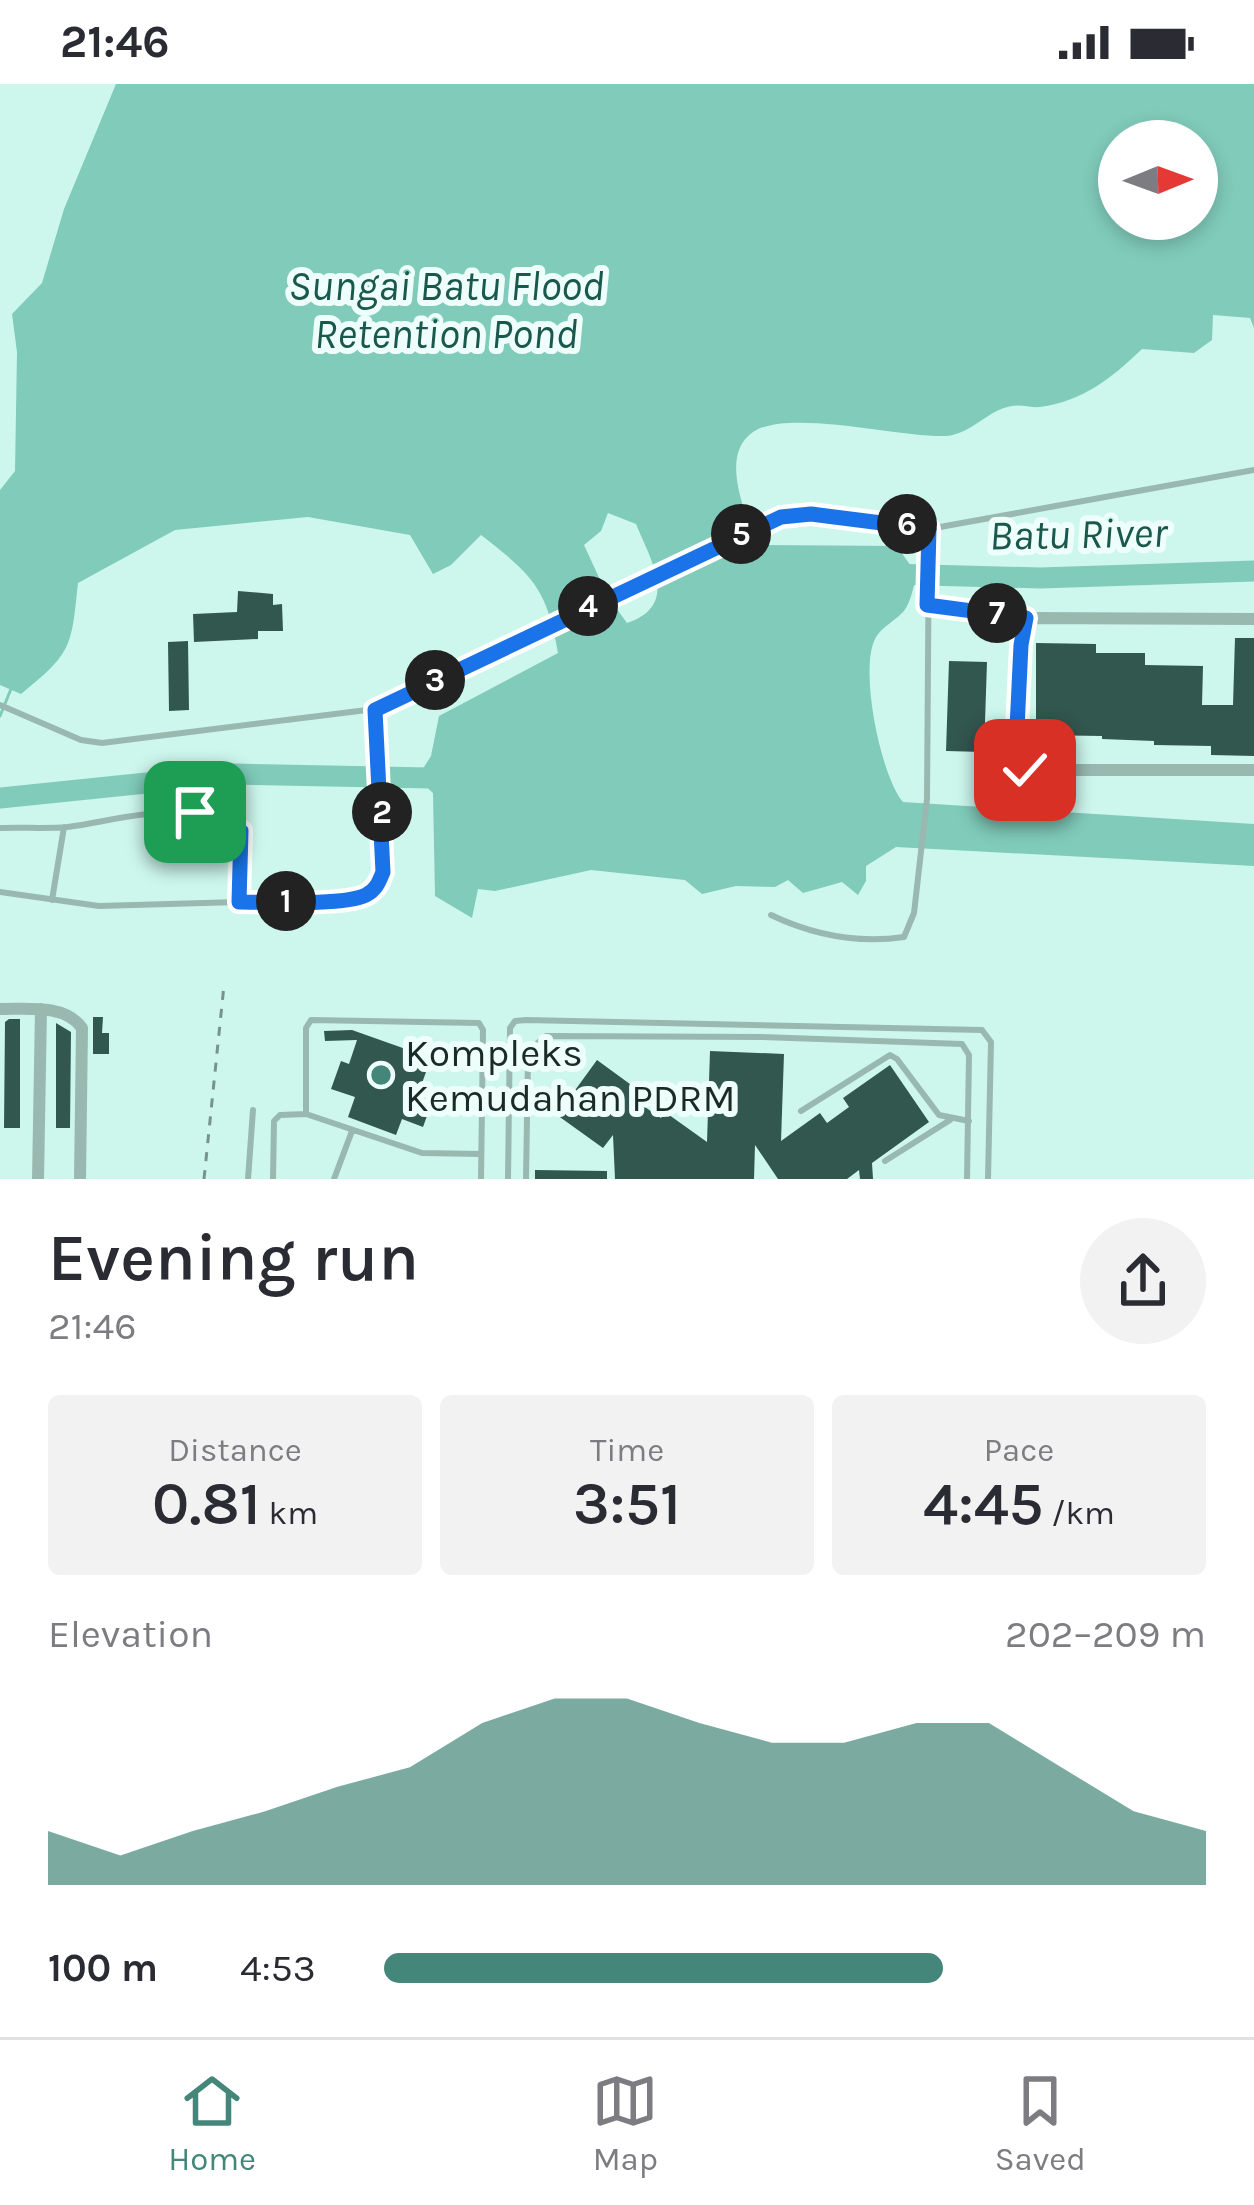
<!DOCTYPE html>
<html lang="en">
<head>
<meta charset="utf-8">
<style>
  body { margin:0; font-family:Karla,sans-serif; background:#f2f2f3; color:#2b2b33; height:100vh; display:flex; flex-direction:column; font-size:45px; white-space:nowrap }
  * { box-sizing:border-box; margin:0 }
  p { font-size:39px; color:#7c7c81 }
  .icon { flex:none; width:66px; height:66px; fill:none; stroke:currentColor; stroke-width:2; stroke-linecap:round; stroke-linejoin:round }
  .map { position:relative; height:1095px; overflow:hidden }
  .details { display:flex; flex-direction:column; background:#fff; flex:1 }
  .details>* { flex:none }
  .needle { width:78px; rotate:89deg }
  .buttons { position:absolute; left:1098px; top:36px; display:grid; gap:24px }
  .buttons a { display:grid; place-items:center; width:120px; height:120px; border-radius:50%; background:#fff; box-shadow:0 6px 18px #0003; font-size:60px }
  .pin { position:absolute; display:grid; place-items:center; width:102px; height:102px; color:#fff; margin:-51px; border-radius:24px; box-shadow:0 6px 18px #0006 }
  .km { position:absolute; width:60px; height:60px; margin:-30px; border-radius:50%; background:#222; color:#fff; font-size:33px; line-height:60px; text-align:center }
  .round { display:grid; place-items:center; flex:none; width:126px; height:126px; border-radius:63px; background:#f2f2f3 }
  .head { display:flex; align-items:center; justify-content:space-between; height:204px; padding:0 48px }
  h1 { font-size:66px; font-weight:600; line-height:90px }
  .figures { display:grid; grid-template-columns:repeat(3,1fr); gap:18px; height:204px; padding:12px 48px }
  .figures div { display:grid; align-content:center; border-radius:12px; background:#f2f2f3; text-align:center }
  .figures b { font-size:60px; font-weight:600 }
  .figures small { font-size:33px; font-weight:400 }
  .figures p { font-size:33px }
  .chart { height:336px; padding:24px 48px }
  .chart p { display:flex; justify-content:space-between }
  .chart svg { width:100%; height:216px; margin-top:12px; fill:#44877a; opacity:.7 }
  ul { padding:0 48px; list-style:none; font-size:39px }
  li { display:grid; grid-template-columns:192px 144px 1fr; align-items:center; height:90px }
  li i { height:30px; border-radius:15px; background:#44877a }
  .status { display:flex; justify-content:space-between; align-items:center; height:84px; padding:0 60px; background:#fff; direction:ltr }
  .status svg { height:33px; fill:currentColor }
  .tabs { display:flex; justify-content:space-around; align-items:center; height:168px; border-top:3px solid #e1e1e2; background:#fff; font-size:33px; color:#7c7c81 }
  .tabs a { display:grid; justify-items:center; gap:6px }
  .tabs .selected { color:#44877a }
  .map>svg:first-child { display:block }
  .water { fill:#80cbba; fill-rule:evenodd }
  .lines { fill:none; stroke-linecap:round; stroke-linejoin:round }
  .stream { stroke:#80cbba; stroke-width:3 }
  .river { stroke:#80cbba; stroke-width:21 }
  .building { fill:#32574f }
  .path { stroke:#76948d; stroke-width:3; stroke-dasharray:9 9; stroke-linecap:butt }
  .service { stroke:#99b8b0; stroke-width:6 }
  .minor { stroke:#99b8b0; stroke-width:12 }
  .route-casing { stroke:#fff; stroke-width:24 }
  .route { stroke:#1a73e8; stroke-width:15 }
  .poi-dot { fill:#44877a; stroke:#eefefa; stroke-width:4.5 }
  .labels { text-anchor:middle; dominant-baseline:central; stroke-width:12; stroke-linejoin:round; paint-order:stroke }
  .poi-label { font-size:39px; fill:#1a2a27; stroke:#eefefa; text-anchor:start }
  .water-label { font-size:42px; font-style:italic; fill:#1a584d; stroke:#eefefa }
</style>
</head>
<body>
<div class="status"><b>21:46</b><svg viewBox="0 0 49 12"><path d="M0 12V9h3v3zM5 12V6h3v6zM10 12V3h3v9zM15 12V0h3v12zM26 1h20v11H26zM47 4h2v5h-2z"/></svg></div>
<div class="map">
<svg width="1254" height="1095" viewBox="0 0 1254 1095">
  <rect width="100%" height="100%" fill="#cdf7ed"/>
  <path class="water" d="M116,0H1254V244L1250,234L1213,231L1212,256L1194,269L1142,265C1112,294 1083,317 1040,323C1031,324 1021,320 1012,322C987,326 972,350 946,352C902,354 788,324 753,348C718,372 747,430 756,461L897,462L917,491C913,503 911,518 904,527C896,536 882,543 876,553C858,584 881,693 903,718L1254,740V782L896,763L866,782V797L858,811L842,798L803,809L788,796L775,803L736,802L702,810L685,796L591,786L495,807L478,805L472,834L435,812L433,709L417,694L431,672L439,632L558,569C547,503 531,490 481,451L451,481L433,490L410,451L308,433L175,446L78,499C71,563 73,568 21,610L0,601V406L15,387L17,268L12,230L42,199L64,125ZM1119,57H1197V135H1119ZM608,429L636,440C651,477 680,521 627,539L608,513L584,461L601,447Z"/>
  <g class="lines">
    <path class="stream" d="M0,632L11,605"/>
    <path class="river" d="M889,490L1040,494L1254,487
      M0,714L234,690L430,694L440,683"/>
  </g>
  <path class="building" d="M238,507L273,510V521L282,520L283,547H258V555L194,558L193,530L237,528Z
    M1235,554H1254V672L1211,671V662L1154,661V657L1102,655V652L1036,651V559L1096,560V569H1145V581L1203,582L1202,621H1233Z
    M188,557L189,626L169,627L168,558Z
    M949,577L987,578L984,668L946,667Z
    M93,933H103L102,949H109V970H93Z
    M9,935H20V1044H4L5,938Z
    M56,939L71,948L70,1044H56Z
    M352,946L431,974L421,1002L436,1007L423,1043L402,1035L396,1051L348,1033L355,1013L331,1005L341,977L349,980L357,956L325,957L324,947Z
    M710,967L784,970L781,1057L820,1029L827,1039L849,1023L843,1014L890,981L929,1038L872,1079L873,1095H860L859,1086L847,1095H778L755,1061L754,1095H615L613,1051L603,1064L557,1031L597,976L645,1011L639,1019L661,1034L665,1028L707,1058Z
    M535,1086L607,1087V1095H535Z"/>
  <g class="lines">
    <path class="path" d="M204,1095L224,901"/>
    <path class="service" d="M927,521L1024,534
      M0,621L81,656L102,659L375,625L613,510L791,430L929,445L1254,386
      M0,744C22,743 45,745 67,743C111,738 209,708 241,747L240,818
      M0,808L99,822L341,815C362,814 375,809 383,788L375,625
      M52,816L64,743
      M771,831C813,851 856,860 904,853L914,829L927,715L929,445
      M801,1027L890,971L897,975L939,1031L969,1037
      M306,1030V944L311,936L479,939L483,946L481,1095
      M885,1077L950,1036
      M248,1095L253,1026
      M273,1095L274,1037L280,1031L306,1030L422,1069L481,1070
      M334,1095L352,1047
      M508,1095L510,944L515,937L526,936L982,946L991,958L988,1095
      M526,1095L528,974L533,963L546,952L762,953L962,960L969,971L967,1095"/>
    <path class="minor" d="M1254,535L1026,534L1021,561L1015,686H1254
      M0,925C27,925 65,920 82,944L80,1095
      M38,1095L41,925"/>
  </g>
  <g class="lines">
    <g class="route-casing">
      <path id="route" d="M195,728L224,734L241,747L239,818C267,818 344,822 366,811C376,806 379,798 383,788L375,626L781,433L811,430L929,445L927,521L1026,534L1021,561L1015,686H1025"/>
    </g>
    <use href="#route" class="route"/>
  </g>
  <circle class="poi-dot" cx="381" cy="991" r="12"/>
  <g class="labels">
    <g class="poi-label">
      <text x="405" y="969">Kompleks<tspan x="405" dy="45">Kemudahan PDRM</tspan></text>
    </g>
    <g class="water-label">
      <text x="446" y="202">Sungai Batu Flood<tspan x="446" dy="48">Retention Pond</tspan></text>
      <text transform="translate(1078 450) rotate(-1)">Batu River</text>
    </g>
  </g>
</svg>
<div class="buttons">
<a><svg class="needle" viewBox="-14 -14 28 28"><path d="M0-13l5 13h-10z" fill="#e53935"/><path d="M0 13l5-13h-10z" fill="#7c7c81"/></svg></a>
</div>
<div class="pin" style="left:195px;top:728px;background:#1e9e55"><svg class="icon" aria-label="arrive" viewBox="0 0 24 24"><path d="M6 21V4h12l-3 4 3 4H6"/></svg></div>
<div class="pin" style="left:1025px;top:686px;background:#d93025"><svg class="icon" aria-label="check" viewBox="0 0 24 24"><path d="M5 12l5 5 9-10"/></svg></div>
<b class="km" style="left:286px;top:817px">1</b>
<b class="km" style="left:382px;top:728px">2</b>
<b class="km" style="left:435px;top:596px">3</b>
<b class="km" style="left:588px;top:522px">4</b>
<b class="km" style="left:741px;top:450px">5</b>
<b class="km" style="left:907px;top:440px">6</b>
<b class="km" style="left:997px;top:529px">7</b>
</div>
<section class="details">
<div class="head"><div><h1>Evening run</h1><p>21:46</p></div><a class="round"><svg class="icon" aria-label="share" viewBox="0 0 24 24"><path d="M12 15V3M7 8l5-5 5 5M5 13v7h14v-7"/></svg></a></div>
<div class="figures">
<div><p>Distance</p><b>0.81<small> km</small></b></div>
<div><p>Time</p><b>3:51</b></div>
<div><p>Pace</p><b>4:45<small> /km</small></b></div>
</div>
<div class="chart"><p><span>Elevation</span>202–209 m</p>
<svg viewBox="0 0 160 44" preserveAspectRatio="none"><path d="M0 44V33L10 38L20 33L30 29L40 24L50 20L60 11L70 6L80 6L90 11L100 15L110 15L120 11L130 11L140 20L150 29L160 33V44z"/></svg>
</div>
<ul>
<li><b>100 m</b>4:53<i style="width:68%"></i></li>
</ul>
</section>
<nav class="tabs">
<a class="selected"><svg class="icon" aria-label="home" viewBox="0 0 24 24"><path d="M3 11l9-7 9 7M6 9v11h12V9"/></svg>Home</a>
<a><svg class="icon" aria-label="map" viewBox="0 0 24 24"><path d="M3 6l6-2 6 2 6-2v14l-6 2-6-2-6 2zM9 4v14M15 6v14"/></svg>Map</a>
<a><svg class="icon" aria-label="saved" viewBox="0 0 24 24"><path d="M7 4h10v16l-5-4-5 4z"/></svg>Saved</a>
</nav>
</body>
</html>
